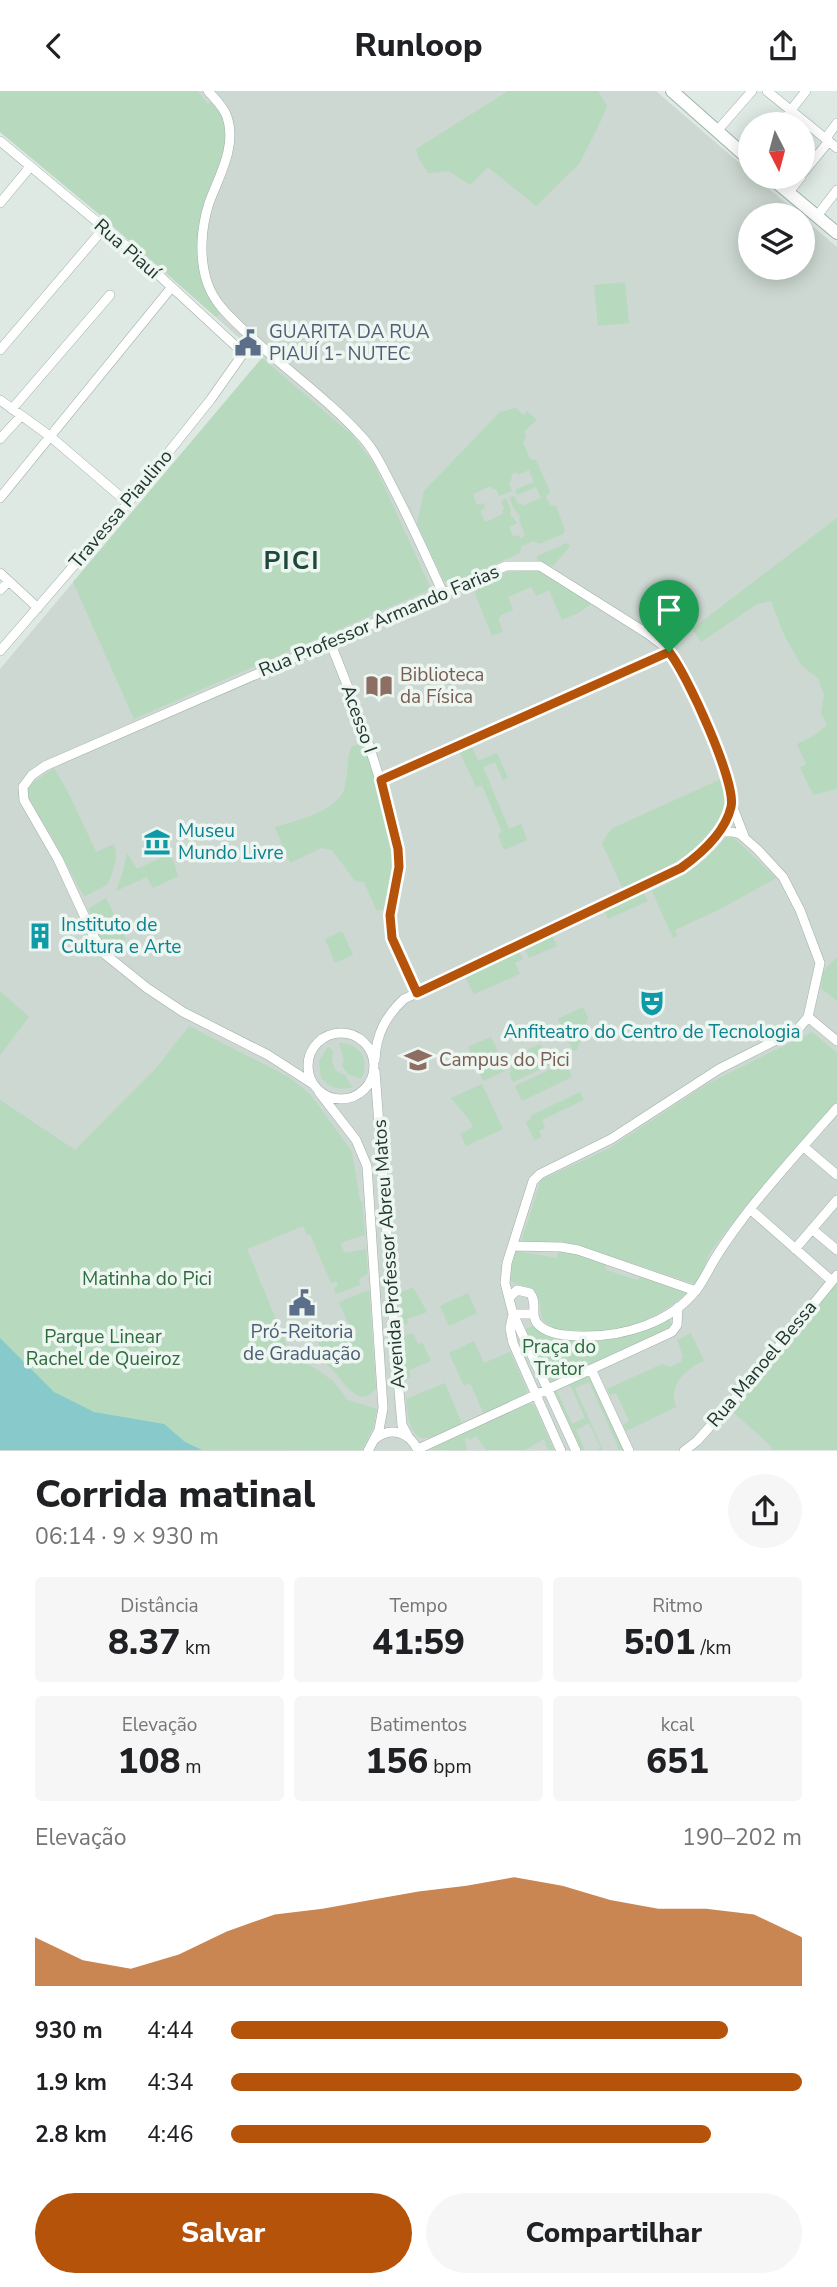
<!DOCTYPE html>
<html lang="pt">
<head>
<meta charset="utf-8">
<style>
  body { margin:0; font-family:"Nunito Sans",sans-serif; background:#f6f6f6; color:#202124; height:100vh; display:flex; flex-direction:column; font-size:26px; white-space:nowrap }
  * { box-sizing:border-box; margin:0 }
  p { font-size:23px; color:#757577 }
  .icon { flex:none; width:38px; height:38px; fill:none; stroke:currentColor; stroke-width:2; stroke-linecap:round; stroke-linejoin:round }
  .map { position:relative; height:1360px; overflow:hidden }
  .details { display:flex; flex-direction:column; background:#fff; flex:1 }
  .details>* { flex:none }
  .needle { width:46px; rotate:174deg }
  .fabs { position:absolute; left:738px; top:21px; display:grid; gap:14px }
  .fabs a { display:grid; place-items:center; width:77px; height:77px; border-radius:50%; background:#fff; box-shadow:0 4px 18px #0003; font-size:35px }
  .pin { position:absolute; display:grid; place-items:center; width:60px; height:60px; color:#fff; margin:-72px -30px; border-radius:50% 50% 50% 0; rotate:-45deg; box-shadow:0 0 7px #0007 }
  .pin .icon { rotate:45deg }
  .round { display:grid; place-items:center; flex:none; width:74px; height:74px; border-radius:37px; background:#f6f6f6 }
  .overview { display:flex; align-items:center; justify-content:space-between; height:119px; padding:0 35px }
  h1 { font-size:38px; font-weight:800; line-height:52px }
  .figures { display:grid; grid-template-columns:repeat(3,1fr); gap:10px; height:119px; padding:7px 35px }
  .figures div { display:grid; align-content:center; border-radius:7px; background:#f6f6f6; text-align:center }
  .figures b { font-size:35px; font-weight:800 }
  .figures small { font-size:19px; font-weight:400 }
  .figures p { font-size:19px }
  .chart { height:196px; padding:14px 35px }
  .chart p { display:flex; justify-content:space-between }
  .chart svg { width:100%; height:126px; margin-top:7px; fill:#b45309; opacity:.7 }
  .cta { display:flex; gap:14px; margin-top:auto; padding:14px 35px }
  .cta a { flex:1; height:80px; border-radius:42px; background:#b45309; color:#fff; font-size:28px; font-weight:800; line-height:80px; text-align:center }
  .cta a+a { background:#f6f6f6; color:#202124 }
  ul { padding:0 35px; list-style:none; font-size:23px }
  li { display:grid; grid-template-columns:112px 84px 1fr; align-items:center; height:52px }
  li i { height:18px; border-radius:9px; background:#b45309 }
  header { display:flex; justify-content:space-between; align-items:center; height:91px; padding:0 35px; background:#fff; font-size:32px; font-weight:800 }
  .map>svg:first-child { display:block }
  .built { fill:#ccd8d1 }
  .green { fill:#b7d9bd; fill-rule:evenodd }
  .water { fill:#88c9cc }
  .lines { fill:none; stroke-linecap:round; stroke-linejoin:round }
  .street-casing { stroke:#a1b0a9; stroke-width:10 }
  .secondary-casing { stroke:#9eb4a9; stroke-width:14 }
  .street { stroke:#fff; stroke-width:9 }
  .secondary { stroke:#fff; stroke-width:12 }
  .route-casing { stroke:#fff; stroke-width:14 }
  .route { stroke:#b45309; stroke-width:9 }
  .labels { text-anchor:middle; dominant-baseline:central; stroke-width:7; stroke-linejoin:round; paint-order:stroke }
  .street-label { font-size:19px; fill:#20372f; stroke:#eef6f1 }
  .service-label { font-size:19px; fill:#4e5e75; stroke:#eef6f1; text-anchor:start }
  .education-label { font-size:19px; fill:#785e54; stroke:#eef6f1; text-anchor:start }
  .culture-label { font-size:19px; fill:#0d838f; stroke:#eef6f1; text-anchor:start }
  .park-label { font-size:19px; fill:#2d6b3e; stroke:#eef6f1 }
  .district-label { font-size:26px; font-weight:bold; letter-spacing:2px; fill:#1e4839; stroke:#eef6f1 }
</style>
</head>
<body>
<header><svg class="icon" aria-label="back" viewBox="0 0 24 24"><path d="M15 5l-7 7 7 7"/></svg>Runloop<svg class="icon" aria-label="share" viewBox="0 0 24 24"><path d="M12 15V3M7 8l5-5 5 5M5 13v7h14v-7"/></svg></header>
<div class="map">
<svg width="837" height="1360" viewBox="0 0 837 1360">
  <rect width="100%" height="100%" fill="#dee9e3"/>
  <path class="built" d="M0,0H656L751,82V86H755L800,124H751V177H803V127L837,156V1359L0,1360V578L262,267L100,124L0,41Z"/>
  <path class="green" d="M0,0H197L208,13L211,11C215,17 221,22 224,29C235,62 206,108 199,140C192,169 204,200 220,223L216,226L100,124L0,41Z
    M508,0H598L607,15L598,36L579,73L536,115L488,76L470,94L449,80L428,82L418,66L416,58Z
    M625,191L629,232L598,235L594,194Z
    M262,267L352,344L374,373L431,498L134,628L73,491Z
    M516,317L523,324L527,320L537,329L524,340L526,346L523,352L530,368L536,369L550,400L546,406L550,414L556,415L565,439L563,443L539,453L533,450L521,455L520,462L449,493L444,490L417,432L424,400L500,321ZM529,379L534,391L515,399L517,404L536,396L541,407L522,415L521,412L518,413L514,405L509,406L514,418L520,425L519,429L525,444L521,448L519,444L513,446L509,436L517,432L510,423L511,419L506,407L501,411L505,418L502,420L503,423L485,431L480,420L485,417L483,412L477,414L473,403L491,395L493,398H496L499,405L512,400L509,392L511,390L512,383L517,381L518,384Z
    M837,427V698L813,704L800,676L806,673L797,653L815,644L827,634L821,622L824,604L818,587L802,575L785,546L771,510L757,513L701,551L692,538Z
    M567,452L570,455L553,475L537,470V465Z
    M531,478L542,481L591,513L580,521L562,529L549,499L536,505L531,496L508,506L513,519L501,524L498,529L503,540L492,545L472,495L503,482Z
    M359,653L367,657L392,740L395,772L386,817L377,820L364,791L355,790L332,759L321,757L290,772L275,736C295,730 341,720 345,695C348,682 347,669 351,656Z
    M471,654L478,670L497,662L508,687L503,689L495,671L483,676L509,738L521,733L527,749L504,759L498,744L502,741L482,694L476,696L460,662L461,659Z
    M54,677L68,701L96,761L114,753C119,767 113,780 107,794L85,805L83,804L51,744L27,706L26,699L28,695Z
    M721,688C724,697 727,706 726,715C719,755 655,782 623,798L602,752L611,738Z
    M726,746L734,747L776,787L722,817L675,839L677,845L673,847L652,800C684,785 703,774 726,746Z
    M127,762L137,778L171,762L178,785L153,797L147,786L116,800L123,781Z
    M643,801L648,810L608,828L604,819Z
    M106,807L126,848L108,857L98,844L88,818Z
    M342,840L353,864L335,872L325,848Z
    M552,845L557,855L529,867L525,858Z
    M519,860L523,868L515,872L520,883L474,903L465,886Z
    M837,866V910L821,897L823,880Z
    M0,900L29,926L0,964Z
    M583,916L588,927L577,959L573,960L558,928Z
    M189,935L289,986L310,1003L352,1061L360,1110H362L365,1144L345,1150L341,1154L345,1162L366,1158L368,1183L359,1188L360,1194L336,1203L334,1197L338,1195L336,1190L331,1192L310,1143L307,1144L303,1135L247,1158L293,1270L310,1274L333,1290L348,1309L377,1318L373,1337L362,1359H0V1009L75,1059L157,976Z
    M812,941L837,962V1010L725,1141L709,1163L701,1185L695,1193L573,1153L523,1154L521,1151L541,1089L610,1057L707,993Z
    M491,946L507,979L483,990L468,956Z
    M339,952C360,952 371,970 361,988L348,983L342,975L344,968Z
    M540,953L549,974L513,991L509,982L512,980L507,968Z
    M328,956L333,959L332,970L335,979L345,984L352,996C339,1000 329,997 321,986L319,970Z
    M566,971L572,986L522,1010L515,995Z
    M482,993L503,1038L466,1055L460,1043L473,1036C468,1024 459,1018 451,1007Z
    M580,1001L584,1009L542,1029L545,1037L539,1040L542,1046L534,1049L526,1031L531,1028L530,1025Z
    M559,1158L604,1170L606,1179L637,1189L643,1184L686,1199L687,1202C654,1230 616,1246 572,1241C560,1239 551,1239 543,1229C539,1221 542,1213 538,1206C533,1194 517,1196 508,1188L510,1173L516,1160L557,1167Z
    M837,1191V1359H771L772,1356L730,1318Z
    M413,1196L427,1221L407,1228L408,1233L402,1234L398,1203Z
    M369,1199L376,1297C359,1320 344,1291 332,1278C328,1274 323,1271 318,1268L323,1265L318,1251L350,1236L339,1211Z
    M468,1202L477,1222L449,1235L440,1215Z
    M668,1227L673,1235L553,1291L550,1290L523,1239L533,1235C588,1258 616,1253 668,1227Z
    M691,1242L704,1270C685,1278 668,1294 676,1316L626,1340L623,1334L629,1330L616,1302L610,1304L607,1298L662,1273L670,1276L681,1271L683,1265L677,1249Z
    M411,1243L414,1244L418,1253L422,1251L431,1270L409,1279L411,1286L404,1288L401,1248L403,1244Z
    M474,1250L484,1272L510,1261L527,1299L526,1304L484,1323L470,1292L464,1295L449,1262Z
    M587,1285L590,1286L624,1359H617L619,1358L589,1291L575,1297L603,1359H596L601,1357L589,1332L576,1339L585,1359H581L554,1300ZM570,1294L585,1327L572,1333L557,1300Z
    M445,1292L462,1333C422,1352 411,1358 406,1308Z
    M528,1312L534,1314L554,1359H548L544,1348L525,1359H486L476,1345L469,1349L468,1346L465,1348L467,1359H429Z"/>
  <path class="water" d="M0,1247L54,1301L94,1321L164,1333L185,1351L202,1359H0Z"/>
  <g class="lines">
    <g class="street-casing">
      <path id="street" d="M208,0C215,8 224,16 227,26C237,55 219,85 209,112C201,137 199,166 207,191C214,213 232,228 249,244C286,279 329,309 363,347C376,361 384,380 393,397C411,431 427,467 443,502
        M767,0L837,57
        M780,33L806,0
        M717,40L752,0
        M826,47L837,32
        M0,50L137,164L240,259L242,264L211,308L128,412L0,560
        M803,82L829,50
        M789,101L801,86
        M0,112L30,76
        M817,125L837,99
        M0,259L104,137
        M0,309L51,346L128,412
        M12,318L110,204
        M0,348L21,325
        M0,407L171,197
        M0,482L38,517
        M0,499L8,491
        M332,556C352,605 371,656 385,707C390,724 396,741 398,759C401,781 391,800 390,822C388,850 406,877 417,902
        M381,689L669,561
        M732,714L744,745
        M808,926L837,950
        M308 975a33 33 0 1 1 66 0a33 33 0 1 1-66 0Z
        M375,980L396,1265L402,1334L408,1345
        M313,993L268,964L183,921L147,897L106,864L94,846L58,768L24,709L23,696L32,684L45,675L506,475H540L648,543L664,555L675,568C689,595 737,688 732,715C726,742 702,762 681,777L404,908C386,925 376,943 375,969
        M319,1001L356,1049L367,1075L383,1317L379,1339L368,1360
        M804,1056L837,1084
        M750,1118L832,1190
        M812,1138L837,1159
        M514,1155L561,1156L578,1159L696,1200
        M795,1158L837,1109
        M509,1207L517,1199L530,1202C538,1212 530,1223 537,1232C546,1244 568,1245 582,1245C623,1246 671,1232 697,1198C703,1190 708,1180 713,1171C724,1152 737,1135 750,1118C778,1083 808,1050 837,1017
        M513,1223L510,1237L513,1252L561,1360
        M513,1223H534
        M591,1278L629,1360
        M375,1348C391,1335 410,1341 418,1360
        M418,1358L672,1241L677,1234L678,1216
        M576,1360L513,1223L505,1192L507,1172L533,1090L540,1083L611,1048L719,978L798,938L808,926L820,872L800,819L783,786L757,758L740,743L732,741H720
        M684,1360L697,1350L754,1286L837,1184"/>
    </g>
    <g class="secondary-casing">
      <path id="secondary" d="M672,0L751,70
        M770,86L837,142"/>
    </g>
    <use href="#street" class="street"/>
    <use href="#secondary" class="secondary"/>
  </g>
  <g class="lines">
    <g class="route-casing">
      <path id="route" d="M669,561C686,581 737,692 731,716C725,742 702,762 681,777L417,902L392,847L390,824L399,776L398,758L381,689Z"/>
    </g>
    <use href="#route" class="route"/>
  </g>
  <defs>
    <g id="civic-bare" transform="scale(2.1)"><path d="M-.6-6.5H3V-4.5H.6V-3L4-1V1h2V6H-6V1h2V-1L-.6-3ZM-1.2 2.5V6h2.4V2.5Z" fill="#5c6f8a" stroke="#eef6f1" stroke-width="2.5" paint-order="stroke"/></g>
    <g id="library-bare" transform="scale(2.1)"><path d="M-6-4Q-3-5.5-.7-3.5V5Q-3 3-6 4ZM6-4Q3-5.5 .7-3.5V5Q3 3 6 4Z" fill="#8d6e63" stroke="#eef6f1" stroke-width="2.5" paint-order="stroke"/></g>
    <g id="museum-bare" transform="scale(2.1)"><path d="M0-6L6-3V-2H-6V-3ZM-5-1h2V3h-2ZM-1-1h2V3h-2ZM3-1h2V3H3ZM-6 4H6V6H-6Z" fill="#0f9aa8" stroke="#eef6f1" stroke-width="2.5" paint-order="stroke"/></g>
    <g id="building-bare" transform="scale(2.1)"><path d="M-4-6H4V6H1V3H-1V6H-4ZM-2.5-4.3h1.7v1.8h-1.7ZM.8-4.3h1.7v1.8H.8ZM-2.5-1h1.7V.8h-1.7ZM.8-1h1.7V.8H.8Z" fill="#0f9aa8" stroke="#eef6f1" stroke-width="2.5" paint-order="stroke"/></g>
    <g id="theatre-bare" transform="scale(2.1)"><path d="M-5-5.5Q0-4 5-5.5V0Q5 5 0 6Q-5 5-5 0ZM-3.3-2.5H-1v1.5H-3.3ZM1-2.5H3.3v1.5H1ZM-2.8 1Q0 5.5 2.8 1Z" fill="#0f9aa8" stroke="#eef6f1" stroke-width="2.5" paint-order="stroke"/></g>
    <g id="university-bare" transform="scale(2.1)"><path d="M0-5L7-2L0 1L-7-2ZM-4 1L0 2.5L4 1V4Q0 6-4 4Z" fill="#8d6e63" stroke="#eef6f1" stroke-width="2.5" paint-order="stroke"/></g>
  </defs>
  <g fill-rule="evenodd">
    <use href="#civic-bare" x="248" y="252"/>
    <use href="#library-bare" x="379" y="595"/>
    <use href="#museum-bare" x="157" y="751"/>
    <use href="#building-bare" x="40" y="845"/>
    <use href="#theatre-bare" x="652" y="912"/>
    <use href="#university-bare" x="418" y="969"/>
    <use href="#civic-bare" x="302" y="1212"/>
  </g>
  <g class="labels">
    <g class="street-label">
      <text transform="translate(127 158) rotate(41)">Rua Piauí</text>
      <text transform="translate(121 418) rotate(-50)">Travessa Piaulino</text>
      <text transform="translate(379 530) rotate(-23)">Rua Professor Armando Farias</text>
      <text transform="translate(359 628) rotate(70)">Acesso I</text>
      <text transform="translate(389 1163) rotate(-94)">Avenida Professor Abreu Matos</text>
      <text transform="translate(762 1273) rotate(-50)">Rua Manoel Bessa</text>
    </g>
    <g class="service-label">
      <text x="269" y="241">GUARITA DA RUA<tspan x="269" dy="22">PIAUÍ 1- NUTEC</tspan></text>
      <text x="302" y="1241" text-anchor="middle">Pró-Reitoria<tspan x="302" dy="22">de Graduação</tspan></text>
    </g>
    <g class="education-label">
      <text x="400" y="584">Biblioteca<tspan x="400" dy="22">da Física</tspan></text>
      <text x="439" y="969">Campus do Pici</text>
    </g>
    <g class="culture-label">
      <text x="178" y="740">Museu<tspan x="178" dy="22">Mundo Livre</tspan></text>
      <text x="61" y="834">Instituto de<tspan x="61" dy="22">Cultura e Arte</tspan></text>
      <text x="652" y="941" text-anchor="middle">Anfiteatro do Centro de Tecnologia</text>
    </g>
    <g class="park-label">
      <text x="147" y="1188">Matinha do Pici</text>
      <text x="103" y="1246">Parque Linear<tspan x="103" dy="22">Rachel de Queiroz</tspan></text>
      <text x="559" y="1256">Praça do<tspan x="559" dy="22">Trator</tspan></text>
    </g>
    <g class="district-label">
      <text x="292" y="469">PICI</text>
    </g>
  </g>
</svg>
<div class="fabs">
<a><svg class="needle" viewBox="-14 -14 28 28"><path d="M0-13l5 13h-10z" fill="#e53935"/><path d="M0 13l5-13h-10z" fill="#757577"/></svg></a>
<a><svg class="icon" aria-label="layers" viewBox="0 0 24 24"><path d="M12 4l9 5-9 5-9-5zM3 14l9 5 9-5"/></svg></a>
</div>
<div class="pin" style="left:669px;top:561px;background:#1e9e55"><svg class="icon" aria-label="arrive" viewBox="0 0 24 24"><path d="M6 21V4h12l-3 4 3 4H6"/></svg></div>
</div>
<section class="details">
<div class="overview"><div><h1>Corrida matinal</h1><p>06:14 · 9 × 930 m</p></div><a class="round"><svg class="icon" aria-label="share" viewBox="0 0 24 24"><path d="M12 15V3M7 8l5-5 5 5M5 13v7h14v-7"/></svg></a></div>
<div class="figures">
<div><p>Distância</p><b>8.37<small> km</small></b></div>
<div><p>Tempo</p><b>41:59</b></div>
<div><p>Ritmo</p><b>5:01<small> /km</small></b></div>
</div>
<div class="figures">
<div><p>Elevação</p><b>108<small> m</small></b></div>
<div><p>Batimentos</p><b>156<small> bpm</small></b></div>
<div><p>kcal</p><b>651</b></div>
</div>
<div class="chart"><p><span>Elevação</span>190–202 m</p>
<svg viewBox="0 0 160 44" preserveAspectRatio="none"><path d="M0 44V27L10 35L20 38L30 33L40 25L50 19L60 17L70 14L80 11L90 9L100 6L110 9L120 14L130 17L140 17L150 19L160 27V44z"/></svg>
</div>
<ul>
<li><b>930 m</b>4:44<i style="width:87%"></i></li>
<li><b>1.9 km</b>4:34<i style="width:100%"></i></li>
<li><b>2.8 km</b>4:46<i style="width:84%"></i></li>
</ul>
<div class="cta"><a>Salvar</a><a>Compartilhar</a></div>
</section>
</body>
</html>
